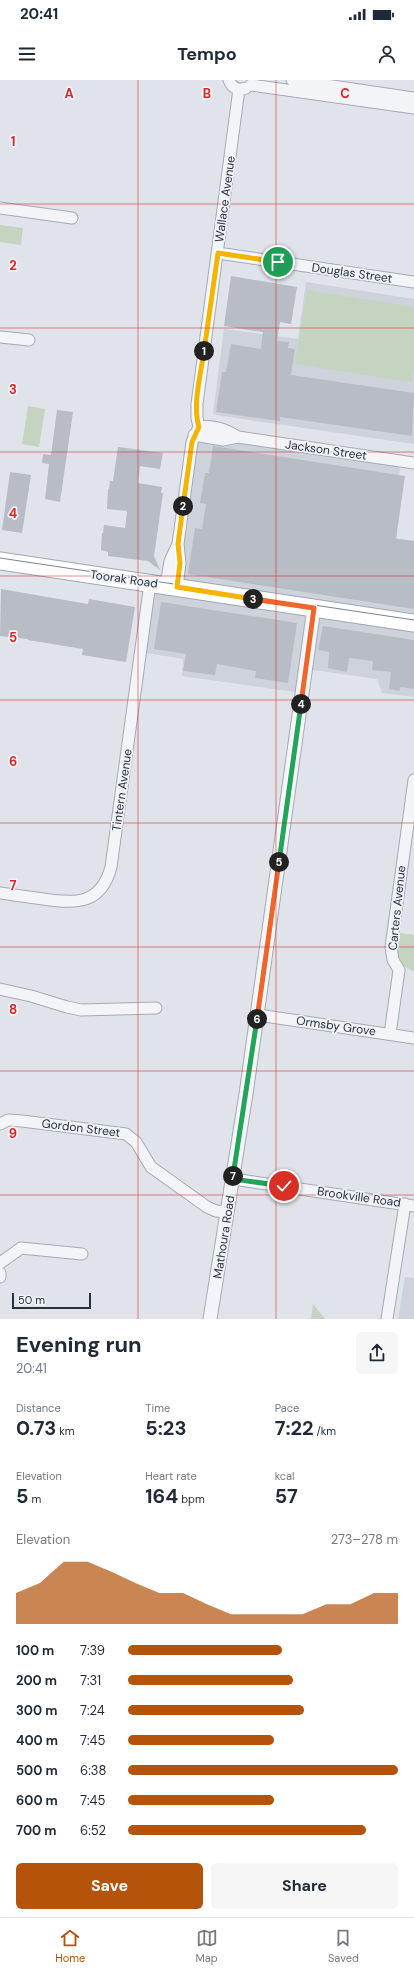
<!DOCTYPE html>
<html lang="en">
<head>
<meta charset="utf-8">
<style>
  body { margin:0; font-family:"DM Sans",sans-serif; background:#f6f6f7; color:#1f2937; height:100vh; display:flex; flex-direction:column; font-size:15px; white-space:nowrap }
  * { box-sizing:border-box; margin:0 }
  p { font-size:13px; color:#747a83 }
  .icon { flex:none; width:22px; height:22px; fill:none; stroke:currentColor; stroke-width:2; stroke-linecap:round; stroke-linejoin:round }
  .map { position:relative; height:1239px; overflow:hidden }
  .details { display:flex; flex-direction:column; background:#fff; flex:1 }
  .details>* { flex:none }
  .scale { position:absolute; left:12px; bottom:10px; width:79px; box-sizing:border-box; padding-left:4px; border:2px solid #283140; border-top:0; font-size:11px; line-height:14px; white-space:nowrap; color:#283140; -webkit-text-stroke:3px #eff2f6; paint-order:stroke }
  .pin { position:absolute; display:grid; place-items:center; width:34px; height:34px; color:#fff; margin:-17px; border:2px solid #fff; border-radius:50%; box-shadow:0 1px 4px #0007 }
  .km { position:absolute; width:20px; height:20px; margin:-10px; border-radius:50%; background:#222; color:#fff; font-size:11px; line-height:20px; text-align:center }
  .round { display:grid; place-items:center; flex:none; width:42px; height:42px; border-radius:6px; background:#f6f6f7 }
  .summary { display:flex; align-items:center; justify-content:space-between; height:68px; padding:0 16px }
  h1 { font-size:22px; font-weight:700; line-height:30px }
  .metrics { display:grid; grid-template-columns:repeat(3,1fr); gap:6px; height:68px; padding:4px 16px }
  .metrics div { display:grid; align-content:center }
  .metrics b { font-size:20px; font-weight:700 }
  .metrics small { font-size:11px; font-weight:400 }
  .metrics p { font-size:11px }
  .chart { height:112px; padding:8px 16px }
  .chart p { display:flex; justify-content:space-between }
  .chart svg { width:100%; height:72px; margin-top:4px; fill:#b45309; opacity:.7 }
  .button { display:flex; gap:8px; margin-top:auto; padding:8px 16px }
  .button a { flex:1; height:46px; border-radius:6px; background:#b45309; color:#fff; font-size:16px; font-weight:700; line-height:46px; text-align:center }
  .button a+a { background:#f6f6f7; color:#1f2937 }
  ul { padding:0 16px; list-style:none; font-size:13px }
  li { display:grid; grid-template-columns:64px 48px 1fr; align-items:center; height:30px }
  li i { height:10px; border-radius:5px; background:#b45309 }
  .status { display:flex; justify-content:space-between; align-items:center; height:28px; padding:0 20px; background:#fff; direction:ltr }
  .status svg { height:11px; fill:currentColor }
  header { display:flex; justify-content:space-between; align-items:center; height:52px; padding:0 16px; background:#fff; font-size:18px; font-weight:700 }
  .tabs { display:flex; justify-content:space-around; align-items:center; height:56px; border-top:1px solid #e0e1e3; background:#fff; font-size:11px; color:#747a83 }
  .tabs a { display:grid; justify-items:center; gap:2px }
  .tabs .active { color:#b45309 }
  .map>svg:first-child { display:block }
  .built { fill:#ced2db }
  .green { fill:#c5d3c1 }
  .building { fill:#b7bcc5 }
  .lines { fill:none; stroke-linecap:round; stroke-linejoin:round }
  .minor-casing { stroke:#a5aab3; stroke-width:13 }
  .tertiary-casing { stroke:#a5aab3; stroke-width:15 }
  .primary-casing { stroke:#9fa7b4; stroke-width:19 }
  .minor { stroke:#f2f4f7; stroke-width:11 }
  .tertiary { stroke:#f2f4f7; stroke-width:13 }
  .primary { stroke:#fff; stroke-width:17 }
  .tram { stroke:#798292; stroke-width:1 }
  .split-1-casing { stroke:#fff; stroke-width:8 }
  .split-2-casing { stroke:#fff; stroke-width:8 }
  .split-3-casing { stroke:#fff; stroke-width:8 }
  .split-4-casing { stroke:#fff; stroke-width:8 }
  .split-5-casing { stroke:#fff; stroke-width:8 }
  .split-6-casing { stroke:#fff; stroke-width:8 }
  .split-7-casing { stroke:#fff; stroke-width:8 }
  .split-8-casing { stroke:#fff; stroke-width:8 }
  .split-1 { stroke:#f5b400; stroke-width:5 }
  .split-2 { stroke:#f5b400; stroke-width:5 }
  .split-3 { stroke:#f5b400; stroke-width:5 }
  .split-4 { stroke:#f0652b; stroke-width:5 }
  .split-5 { stroke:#22a559; stroke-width:5 }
  .split-6 { stroke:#f0652b; stroke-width:5 }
  .split-7 { stroke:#22a559; stroke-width:5 }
  .split-8 { stroke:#22a559; stroke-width:5 }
  .grid { fill:none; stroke:#d62828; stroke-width:1; stroke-opacity:0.55 }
  .labels { text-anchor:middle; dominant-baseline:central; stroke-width:3.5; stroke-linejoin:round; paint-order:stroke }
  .street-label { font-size:12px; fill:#283140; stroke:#eff2f6 }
  .grid-label { font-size:13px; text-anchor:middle; font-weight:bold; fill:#d62828; stroke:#eff2f6; stroke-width:3.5; stroke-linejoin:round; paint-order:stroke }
</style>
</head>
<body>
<div class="status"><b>20:41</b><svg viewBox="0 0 49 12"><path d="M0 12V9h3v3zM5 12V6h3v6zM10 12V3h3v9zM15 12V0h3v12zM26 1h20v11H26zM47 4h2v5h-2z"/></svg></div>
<header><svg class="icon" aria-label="menu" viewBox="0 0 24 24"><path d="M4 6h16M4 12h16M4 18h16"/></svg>Tempo<svg class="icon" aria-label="person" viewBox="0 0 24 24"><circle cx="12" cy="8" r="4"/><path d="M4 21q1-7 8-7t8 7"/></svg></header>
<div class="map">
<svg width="414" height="1239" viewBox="0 0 414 1239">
  <rect width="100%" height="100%" fill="#e0e3e9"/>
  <path class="built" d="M306,202L414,219V364L215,335L213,333L224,249L298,259Z
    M194,355L400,381L396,458L414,461V617L382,613L377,599L306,589L302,613L182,596L183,579L141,572L150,503L166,506Z
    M405,1197L414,1198V1239H398Z"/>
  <path class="green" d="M0,145L23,148L21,165L0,162Z
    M307,210L414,227V289L411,302L295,284Z
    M28,326L45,329L39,367L22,364Z
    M399,853L414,855V891C401,888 396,873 396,861H398Z
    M313,1224L325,1239H311Z"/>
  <path class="building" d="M231,196L297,207L291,244L280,242L277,261L289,262L288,268L295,269L291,295L414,313L412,356L280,337V341L216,332L222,292H226L231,264L261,269L263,252L224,246Z
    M57,330L73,332L60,422L45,419L49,384L42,383L43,374L51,375Z
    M213,366L405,396L396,459L414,461V529L188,494L195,448L202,449L206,424L200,423L205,393H209Z
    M118,367L163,373L160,389L140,386L138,403L162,407L161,413H163L154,476L160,490L148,481L108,476V472L101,470L102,453H103L104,445L125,448L127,431L107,429L108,409H109L110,401H113Z
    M10,392L31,395L22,453L2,450Z
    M1,509L88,524L89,519L135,527L126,582L82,575L83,569L28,560V559L0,556Z
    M161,522L297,543L288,603L255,598L256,591L217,584L215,595L183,591L186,574L154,569Z
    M323,546L414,560V609L401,607L399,611L389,609L391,592L372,590L373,581L349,578L347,592L328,588L329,572L318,570Z"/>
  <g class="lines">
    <g class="minor-casing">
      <path id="minor" d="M229,0C232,8 238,11 246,8
        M292,0L414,18
        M251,5L414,28
        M0,128L72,138
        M218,173L414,202
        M0,257L29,260
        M199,347C214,345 225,349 238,357
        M194,355L223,360L238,357L414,383
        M166,505L170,481L178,464
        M177,507L180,483L178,464L192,362L199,347L197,338V324L239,9
        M0,813C14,815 29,817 43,819C75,824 101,825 111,787L150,503
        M0,909L31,916L67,927L81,930L156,928
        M258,935L414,958
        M390,954L399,890L393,880L391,867L414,700
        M0,1044L8,1040L22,1041L126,1054L136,1062L151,1087L207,1127L216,1131L227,1132
        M233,1099L414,1126
        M0,1183L21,1168L82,1174
        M0,1193V1197
        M387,1239L405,1124"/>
    </g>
    <g class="tertiary-casing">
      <path id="tertiary" d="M210,1239L246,1014L314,528"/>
    </g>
    <g class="primary-casing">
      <path id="primary" d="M0,481L414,543"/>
    </g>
    <use href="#minor" class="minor"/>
    <use href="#tertiary" class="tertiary"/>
    <use href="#primary" class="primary"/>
    <path class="tram" d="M0,478L414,540"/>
  </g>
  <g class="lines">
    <g class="split-1-casing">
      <path id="split-1" d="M204,271L218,173L278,182"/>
    </g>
    <g class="split-2-casing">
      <path id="split-2" d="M183,426L192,362L199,347C192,326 201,293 204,271"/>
    </g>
    <g class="split-3-casing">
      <path id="split-3" d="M183,426L178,464L180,483L177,507L253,519"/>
    </g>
    <g class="split-4-casing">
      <path id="split-4" d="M253,519L314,528L301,624"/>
    </g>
    <g class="split-5-casing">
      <path id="split-5" d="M279,782L301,624"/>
    </g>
    <g class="split-6-casing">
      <path id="split-6" d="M257,939L279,782"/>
    </g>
    <g class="split-7-casing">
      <path id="split-7" d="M233,1096L257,939"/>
    </g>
    <g class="split-8-casing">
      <path id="split-8" d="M233,1096V1099L284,1106"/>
    </g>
    <use href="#split-1" class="split-1"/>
    <use href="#split-2" class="split-2"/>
    <use href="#split-3" class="split-3"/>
    <use href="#split-4" class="split-4"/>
    <use href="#split-5" class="split-5"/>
    <use href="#split-6" class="split-6"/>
    <use href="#split-7" class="split-7"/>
    <use href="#split-8" class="split-8"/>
  </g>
  <path class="grid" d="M138,0V1239M276,0V1239M0,124H414M0,248H414M0,372H414M0,496H414M0,620H414M0,743H414M0,867H414M0,991H414M0,1115H414"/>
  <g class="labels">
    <g class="street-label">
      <text transform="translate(225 119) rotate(-82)">Wallace Avenue</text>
      <text transform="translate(352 193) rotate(8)">Douglas Street</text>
      <text transform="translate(326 370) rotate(8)">Jackson Street</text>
      <text transform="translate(124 499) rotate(8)">Toorak Road</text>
      <text transform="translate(122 710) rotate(-82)">Tintern Avenue</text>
      <text transform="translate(397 828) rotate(-84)">Carters Avenue</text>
      <text transform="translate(336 946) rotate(8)">Ormsby Grove</text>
      <text transform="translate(81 1048) rotate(7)">Gordon Street</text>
      <text transform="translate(359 1117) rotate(8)">Brookville Road</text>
      <text transform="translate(224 1157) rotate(-81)">Mathoura Road</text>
    </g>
  </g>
  <g class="grid-label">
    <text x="69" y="18">A</text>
    <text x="207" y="18">B</text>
    <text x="345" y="18">C</text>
    <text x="13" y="66">1</text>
    <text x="13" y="190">2</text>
    <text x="13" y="314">3</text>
    <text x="13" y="438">4</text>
    <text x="13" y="562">5</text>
    <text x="13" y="686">6</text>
    <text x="13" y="810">7</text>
    <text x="13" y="934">8</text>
    <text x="13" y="1058">9</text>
  </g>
</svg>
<div class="scale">50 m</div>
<div class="pin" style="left:278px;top:182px;background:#1e9e55"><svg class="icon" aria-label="arrive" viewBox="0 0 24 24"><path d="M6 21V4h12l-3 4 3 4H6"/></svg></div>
<div class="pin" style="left:284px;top:1106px;background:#d93025"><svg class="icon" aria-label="check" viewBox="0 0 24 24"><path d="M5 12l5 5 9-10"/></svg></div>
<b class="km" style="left:204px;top:271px">1</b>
<b class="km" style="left:183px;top:426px">2</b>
<b class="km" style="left:253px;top:519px">3</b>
<b class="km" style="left:301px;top:624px">4</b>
<b class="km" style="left:279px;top:782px">5</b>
<b class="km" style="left:257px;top:939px">6</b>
<b class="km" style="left:233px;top:1096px">7</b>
</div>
<section class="details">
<div class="summary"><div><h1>Evening run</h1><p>20:41</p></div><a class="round"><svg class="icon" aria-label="share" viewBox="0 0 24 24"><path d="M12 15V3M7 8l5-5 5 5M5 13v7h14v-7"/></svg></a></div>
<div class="metrics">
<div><p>Distance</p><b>0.73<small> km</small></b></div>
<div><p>Time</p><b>5:23</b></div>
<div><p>Pace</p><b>7:22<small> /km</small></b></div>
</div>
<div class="metrics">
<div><p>Elevation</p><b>5<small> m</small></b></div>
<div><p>Heart rate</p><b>164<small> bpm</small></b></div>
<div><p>kcal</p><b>57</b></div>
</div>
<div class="chart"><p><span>Elevation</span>273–278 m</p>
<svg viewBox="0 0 160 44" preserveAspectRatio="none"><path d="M0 44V25L10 19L20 6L30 6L40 12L50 19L60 25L70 25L80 32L90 38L100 38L110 38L120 38L130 32L140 32L150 25L160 25V44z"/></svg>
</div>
<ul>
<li><b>100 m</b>7:39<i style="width:57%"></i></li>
<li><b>200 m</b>7:31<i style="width:61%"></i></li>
<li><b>300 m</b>7:24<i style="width:65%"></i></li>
<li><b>400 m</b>7:45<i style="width:54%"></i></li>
<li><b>500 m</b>6:38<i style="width:100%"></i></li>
<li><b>600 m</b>7:45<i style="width:54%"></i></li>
<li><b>700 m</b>6:52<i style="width:88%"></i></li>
</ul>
<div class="button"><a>Save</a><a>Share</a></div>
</section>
<nav class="tabs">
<a class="active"><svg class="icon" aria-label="home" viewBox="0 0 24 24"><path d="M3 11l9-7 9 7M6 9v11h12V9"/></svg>Home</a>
<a><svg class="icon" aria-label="map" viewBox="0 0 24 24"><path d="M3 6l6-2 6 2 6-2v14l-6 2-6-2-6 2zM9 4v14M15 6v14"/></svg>Map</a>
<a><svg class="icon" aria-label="saved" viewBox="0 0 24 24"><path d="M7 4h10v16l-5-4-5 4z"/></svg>Saved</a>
</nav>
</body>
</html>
